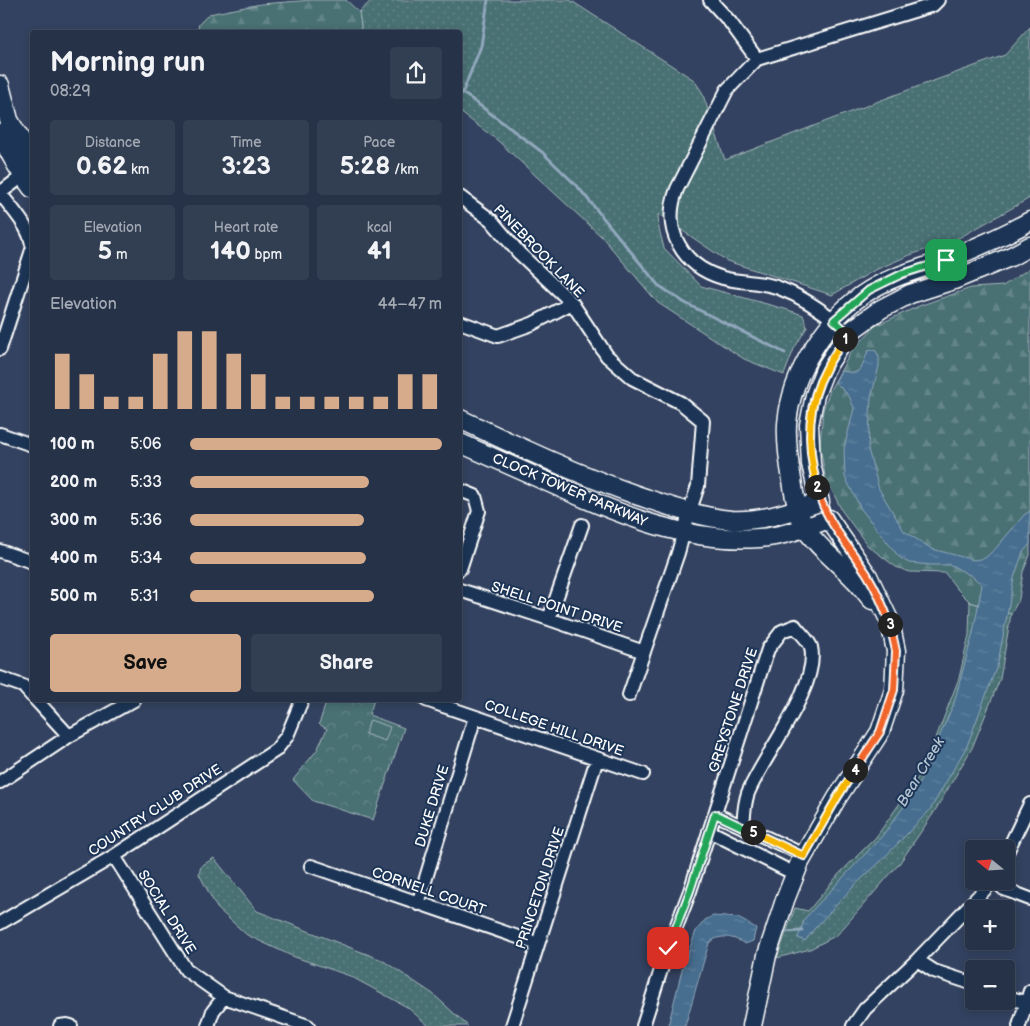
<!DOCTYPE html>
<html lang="en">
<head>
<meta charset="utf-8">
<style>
  body { margin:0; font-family:"Balsamiq Sans",sans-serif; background:#323e52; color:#f1f3f6; height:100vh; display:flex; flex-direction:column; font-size:19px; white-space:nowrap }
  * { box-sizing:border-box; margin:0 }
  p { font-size:16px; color:#a4aab4 }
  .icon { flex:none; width:28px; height:28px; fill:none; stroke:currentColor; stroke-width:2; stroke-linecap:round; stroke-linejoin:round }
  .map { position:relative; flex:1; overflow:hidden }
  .panel { position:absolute; left:30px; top:30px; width:432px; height:672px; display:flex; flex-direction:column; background:#263248; border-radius:5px; box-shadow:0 2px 8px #0003,0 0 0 1px #424d60 }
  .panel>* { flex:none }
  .needle { width:32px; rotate:288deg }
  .fabs { position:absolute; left:965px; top:840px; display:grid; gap:10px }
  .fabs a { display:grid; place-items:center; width:50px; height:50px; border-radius:5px; background:#263248; box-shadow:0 2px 8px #0003,0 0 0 1px #424d60; font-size:25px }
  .pin { position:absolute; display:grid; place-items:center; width:42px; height:42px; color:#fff; margin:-21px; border-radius:10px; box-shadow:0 2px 8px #0006 }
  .km { position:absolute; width:25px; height:25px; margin:-12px; border-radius:50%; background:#222; color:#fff; font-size:14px; line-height:25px; text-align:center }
  .round { display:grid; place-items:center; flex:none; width:52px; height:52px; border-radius:5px; background:#323e52 }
  .headline { display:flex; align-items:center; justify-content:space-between; height:85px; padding:0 20px }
  h1 { font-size:28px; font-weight:700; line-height:38px }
  .metrics { display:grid; grid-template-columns:repeat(3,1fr); gap:8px; height:85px; padding:5px 20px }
  .metrics div { display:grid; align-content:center; border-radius:5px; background:#323e52; text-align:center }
  .metrics b { font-size:25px; font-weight:700 }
  .metrics small { font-size:14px; font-weight:400 }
  .metrics p { font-size:14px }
  .chart { height:140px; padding:10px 20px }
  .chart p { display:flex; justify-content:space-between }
  .chart svg { width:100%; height:90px; margin-top:5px; stroke:#d6ab8b; stroke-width:6 }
  .action { display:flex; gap:10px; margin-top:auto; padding:10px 20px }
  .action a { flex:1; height:58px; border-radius:5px; background:#d6ab8b; color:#111; font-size:20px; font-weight:700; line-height:58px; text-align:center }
  .action a+a { background:#323e52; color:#f1f3f6 }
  ul { padding:0 20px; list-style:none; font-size:16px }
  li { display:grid; grid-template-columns:80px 60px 1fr; align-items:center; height:38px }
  li i { height:12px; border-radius:6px; background:#d6ab8b }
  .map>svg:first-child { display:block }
  .grass { fill:url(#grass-dots); stroke:#a4b7b9 }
  .forest { fill:url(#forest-firs); stroke:#a4b7b9 }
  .park { fill:url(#park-crowns); stroke:#a4b7b9 }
  .pitch { fill:#486f73; stroke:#a4b7b9 }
  .water { fill:url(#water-ripples); stroke:#91a8bc }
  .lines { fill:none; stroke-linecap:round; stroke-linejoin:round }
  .stream { stroke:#91a8bc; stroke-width:3 }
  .street-casing { stroke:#fff; stroke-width:16 }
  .secondary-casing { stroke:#fff; stroke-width:21 }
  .street { stroke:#1d3557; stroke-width:12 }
  .secondary { stroke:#1d3557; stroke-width:18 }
  .split-1-casing { stroke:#fff; stroke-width:10 }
  .split-2-casing { stroke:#fff; stroke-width:10 }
  .split-3-casing { stroke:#fff; stroke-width:10 }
  .split-4-casing { stroke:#fff; stroke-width:10 }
  .split-5-casing { stroke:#fff; stroke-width:10 }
  .split-6-casing { stroke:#fff; stroke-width:10 }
  .split-1 { stroke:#22a559; stroke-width:6 }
  .split-2 { stroke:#f5b400; stroke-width:6 }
  .split-3 { stroke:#f0652b; stroke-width:6 }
  .split-4 { stroke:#f0652b; stroke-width:6 }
  .split-5 { stroke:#f5b400; stroke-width:6 }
  .split-6 { stroke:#22a559; stroke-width:6 }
  .labels { text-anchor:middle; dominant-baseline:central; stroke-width:4; stroke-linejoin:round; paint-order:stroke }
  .street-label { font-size:14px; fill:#fff; stroke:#1d3557 }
  .water-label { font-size:15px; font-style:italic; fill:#b5c5d2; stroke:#1d3557 }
</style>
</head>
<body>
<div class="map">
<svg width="1030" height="1026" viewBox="0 0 1030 1026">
  <defs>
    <pattern id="grass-dots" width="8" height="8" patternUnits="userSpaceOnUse" patternTransform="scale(1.25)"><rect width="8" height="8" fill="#486f73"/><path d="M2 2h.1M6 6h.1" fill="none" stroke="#638588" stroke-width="1.8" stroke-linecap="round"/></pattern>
    <pattern id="forest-firs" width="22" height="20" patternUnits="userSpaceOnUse" patternTransform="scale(1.25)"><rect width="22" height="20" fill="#486f73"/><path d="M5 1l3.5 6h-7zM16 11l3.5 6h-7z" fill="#638588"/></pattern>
    <pattern id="park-crowns" width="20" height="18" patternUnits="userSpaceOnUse" patternTransform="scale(1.25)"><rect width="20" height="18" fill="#486f73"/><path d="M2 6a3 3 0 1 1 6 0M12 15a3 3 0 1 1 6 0" fill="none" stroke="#638588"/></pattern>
    <pattern id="water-ripples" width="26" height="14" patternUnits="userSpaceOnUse" patternTransform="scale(1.25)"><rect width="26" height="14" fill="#476e8f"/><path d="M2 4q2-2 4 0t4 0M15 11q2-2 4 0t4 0" fill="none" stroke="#6384a0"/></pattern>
  </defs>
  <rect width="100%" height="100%" fill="#334260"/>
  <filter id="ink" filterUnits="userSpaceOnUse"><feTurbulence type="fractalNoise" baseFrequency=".02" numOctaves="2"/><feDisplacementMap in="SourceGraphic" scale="10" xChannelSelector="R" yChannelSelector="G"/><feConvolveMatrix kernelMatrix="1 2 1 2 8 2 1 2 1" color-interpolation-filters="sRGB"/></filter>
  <g filter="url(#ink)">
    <path class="grass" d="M372,0H570L694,80L702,92L725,160L900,93L1005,55L1030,27V198L957,239L910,255L873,271L832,295L727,261L658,214L659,229L664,248L701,286L785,309L803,315L807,327L794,349L784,375L744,359L658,303L602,237L497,140L460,112V32H360L361,27L359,12Z
      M970,602L1011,614L1000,679L972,748L933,814L899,864L837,935L810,949L777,958L795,908L808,911L839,874L876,837L924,769L959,678L969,635Z
      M214,858L257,911L382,960L433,994L468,1026H429L407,1007L350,976L292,956L247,935L217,908L199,874L201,866Z"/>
    <path class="forest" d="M312,0H346L359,12L361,27L360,32H197L199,24L209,14L261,4Z
      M1030,268V555L1023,572L1019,599L1011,614L970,602L957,589L945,573L910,572L896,567L868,546L842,511L825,476L820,445L823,410L830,390L851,352L875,326L919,306L971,288L1003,286Z"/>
    <path class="park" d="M327,700H374L369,715L404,728L373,820L313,801L293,780L317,750L327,729L319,724Z"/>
    <path class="pitch" d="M370,720L390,727L385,741L365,734Z"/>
    <path class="water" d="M873,350L876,351L879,357V366L871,398L868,449L879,489L904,531L932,549L974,560L985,558L996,548L1024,515L1030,511V544L1023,552L1014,578L998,663L967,746L930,810L879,863L855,885L815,928L805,941L798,938L805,918L882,836L916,790L954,703L973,633L982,585L973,577L951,565H932L909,563L899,557L861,509L845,477L844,449L854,408L849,396L835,382L841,371L854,373L861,369L868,351Z
      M713,916L738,918L756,928L753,941L745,944C734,937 720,933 709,943L685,1026H668L682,970L696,931L705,920Z"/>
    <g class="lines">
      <path class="stream" d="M460,92L470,98L542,152L578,187L658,285L685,303L785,353
        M462,94L481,46L488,0
        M784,932L802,931"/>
      <g class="street-casing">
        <path id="street" d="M710,0L730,22L757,59L727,90L677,189C661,230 682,266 723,278C742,283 761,281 779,288C803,297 822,310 841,326
          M757,59L933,5L938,0
          M0,193C12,209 28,225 32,244
          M0,193L32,169
          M460,197L491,220L519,253L572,303L607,356L632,378L681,403L703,421L698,486L689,513L678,553L629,695
          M460,322L498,336L532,324L572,303
          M0,349L32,250
          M0,434L32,445
          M460,490L475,496L479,511L460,569
          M0,551L32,562
          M460,590L549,619L644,652
          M549,619L582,525
          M0,678L23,686L32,696
          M36,700L69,736
          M426,700L643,774
          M0,782L69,736L134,700
          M715,814L804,855
          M709,831L795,874
          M1006,854L1030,804
          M114,856L186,970L224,997L308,1026
          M311,866L538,944
          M995,881L1004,889L1030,899
          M418,904L475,717
          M0,923L114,856L276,750L287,736L302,700
          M917,960L934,971L974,984
          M1006,996L1026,1003
          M60,1026L67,1025L71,1026
          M208,1026L213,1011L224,997
          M512,1026L597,759
          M643,1026L668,948L690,891L768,649L782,631L795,626C799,632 809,640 811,647C820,686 763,756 748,793C744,804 744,816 743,827
          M853,1026L865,1009L917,960L993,881
          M1019,1026L1030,991"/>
      </g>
      <g class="secondary-casing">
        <path id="secondary" d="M0,85L9,120L32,159
          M0,133C9,153 19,171 32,188
          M460,419C519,447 577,474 639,496C669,506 699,517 731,520C761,522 792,511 820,502L811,464L809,425L815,395L825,369L848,333L881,309L910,294L954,280L1010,257L1030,246
          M460,443C494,458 527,473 561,488C623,516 689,543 759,538C782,537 807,527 829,519L868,576L890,622L896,651L894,690L880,732L837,798L800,862L785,900L767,955L752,1026
          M872,600C866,593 861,586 855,580C839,563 817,547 805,528C798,515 794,495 792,480C789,463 786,442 787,424C791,373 827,316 870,290C895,275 921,269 948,259C976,248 1003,236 1030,221"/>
      </g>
      <use href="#street" class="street"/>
      <use href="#secondary" class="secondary"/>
    </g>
  </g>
  <g class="lines" filter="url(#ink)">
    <g class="split-1-casing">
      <path id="split-1" d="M845,339L848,333L834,320L869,290L902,274L946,260"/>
    </g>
    <g class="split-2-casing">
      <path id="split-2" d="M817,487C807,447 806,405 826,369C831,358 838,349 845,339"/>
    </g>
    <g class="split-3-casing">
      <path id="split-3" d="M817,487C825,521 848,545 867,574C876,589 884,607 890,624"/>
    </g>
    <g class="split-4-casing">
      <path id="split-4" d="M855,770L880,732L894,690L896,651L890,624"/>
    </g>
    <g class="split-5-casing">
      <path id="split-5" d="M753,832L804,856L837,798L855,770"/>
    </g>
    <g class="split-6-casing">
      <path id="split-6" d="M668,948L690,891L715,814L753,832"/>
    </g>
    <use href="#split-1" class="split-1"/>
    <use href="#split-2" class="split-2"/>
    <use href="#split-3" class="split-3"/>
    <use href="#split-4" class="split-4"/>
    <use href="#split-5" class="split-5"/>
    <use href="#split-6" class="split-6"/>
  </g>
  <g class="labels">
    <g class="street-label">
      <text transform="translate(539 251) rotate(46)">PINEBROOK LANE</text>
      <text transform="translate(570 490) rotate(23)">CLOCK TOWER PARKWAY</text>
      <text transform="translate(557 607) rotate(18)">SHELL POINT DRIVE</text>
      <text transform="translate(733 710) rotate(-72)">GREYSTONE DRIVE</text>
      <text transform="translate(554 728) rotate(19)">COLLEGE HILL DRIVE</text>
      <text transform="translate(432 806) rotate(-73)">DUKE DRIVE</text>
      <text transform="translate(155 810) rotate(-33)">COUNTRY CLUB DRIVE</text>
      <text transform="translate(540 888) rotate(-72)">PRINCETON DRIVE</text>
      <text transform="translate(429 891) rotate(19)">CORNELL COURT</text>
      <text transform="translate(167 912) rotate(58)">SOCIAL DRIVE</text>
    </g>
    <g class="water-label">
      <text transform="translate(921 772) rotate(-59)">Bear Creek</text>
    </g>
  </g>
</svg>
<div class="fabs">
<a><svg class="needle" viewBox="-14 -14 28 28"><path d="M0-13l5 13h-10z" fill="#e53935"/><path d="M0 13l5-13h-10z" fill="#a4aab4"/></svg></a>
<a>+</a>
<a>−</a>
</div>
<div class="pin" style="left:946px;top:260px;background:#1e9e55"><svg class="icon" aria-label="arrive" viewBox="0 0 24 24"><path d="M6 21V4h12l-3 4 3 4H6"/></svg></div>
<div class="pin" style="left:668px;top:948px;background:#d93025"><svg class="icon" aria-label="check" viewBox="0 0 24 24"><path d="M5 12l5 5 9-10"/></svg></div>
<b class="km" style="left:845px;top:339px">1</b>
<b class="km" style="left:817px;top:487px">2</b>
<b class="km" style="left:890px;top:624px">3</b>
<b class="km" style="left:855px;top:770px">4</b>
<b class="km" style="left:753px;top:832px">5</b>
<section class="panel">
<div class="headline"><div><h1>Morning run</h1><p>08:29</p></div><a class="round"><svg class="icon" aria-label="share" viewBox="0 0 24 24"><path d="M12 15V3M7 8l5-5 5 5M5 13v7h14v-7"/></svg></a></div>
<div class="metrics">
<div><p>Distance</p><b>0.62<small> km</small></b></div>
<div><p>Time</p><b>3:23</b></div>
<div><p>Pace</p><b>5:28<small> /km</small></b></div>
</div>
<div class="metrics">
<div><p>Elevation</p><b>5<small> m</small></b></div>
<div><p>Heart rate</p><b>140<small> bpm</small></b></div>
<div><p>kcal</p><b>41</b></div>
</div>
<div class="chart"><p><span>Elevation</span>44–47 m</p>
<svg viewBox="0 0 160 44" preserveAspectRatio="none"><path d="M5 44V17M15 44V27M25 44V38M35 44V38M45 44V17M55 44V6M65 44V6M75 44V17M85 44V27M95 44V38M105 44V38M115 44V38M125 44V38M135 44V38M145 44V27M155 44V27"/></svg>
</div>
<ul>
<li><b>100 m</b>5:06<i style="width:100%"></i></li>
<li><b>200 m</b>5:33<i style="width:71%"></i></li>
<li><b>300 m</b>5:36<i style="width:69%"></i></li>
<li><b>400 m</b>5:34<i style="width:70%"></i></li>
<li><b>500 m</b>5:31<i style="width:73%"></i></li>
</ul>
<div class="action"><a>Save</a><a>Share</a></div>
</section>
</div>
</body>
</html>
